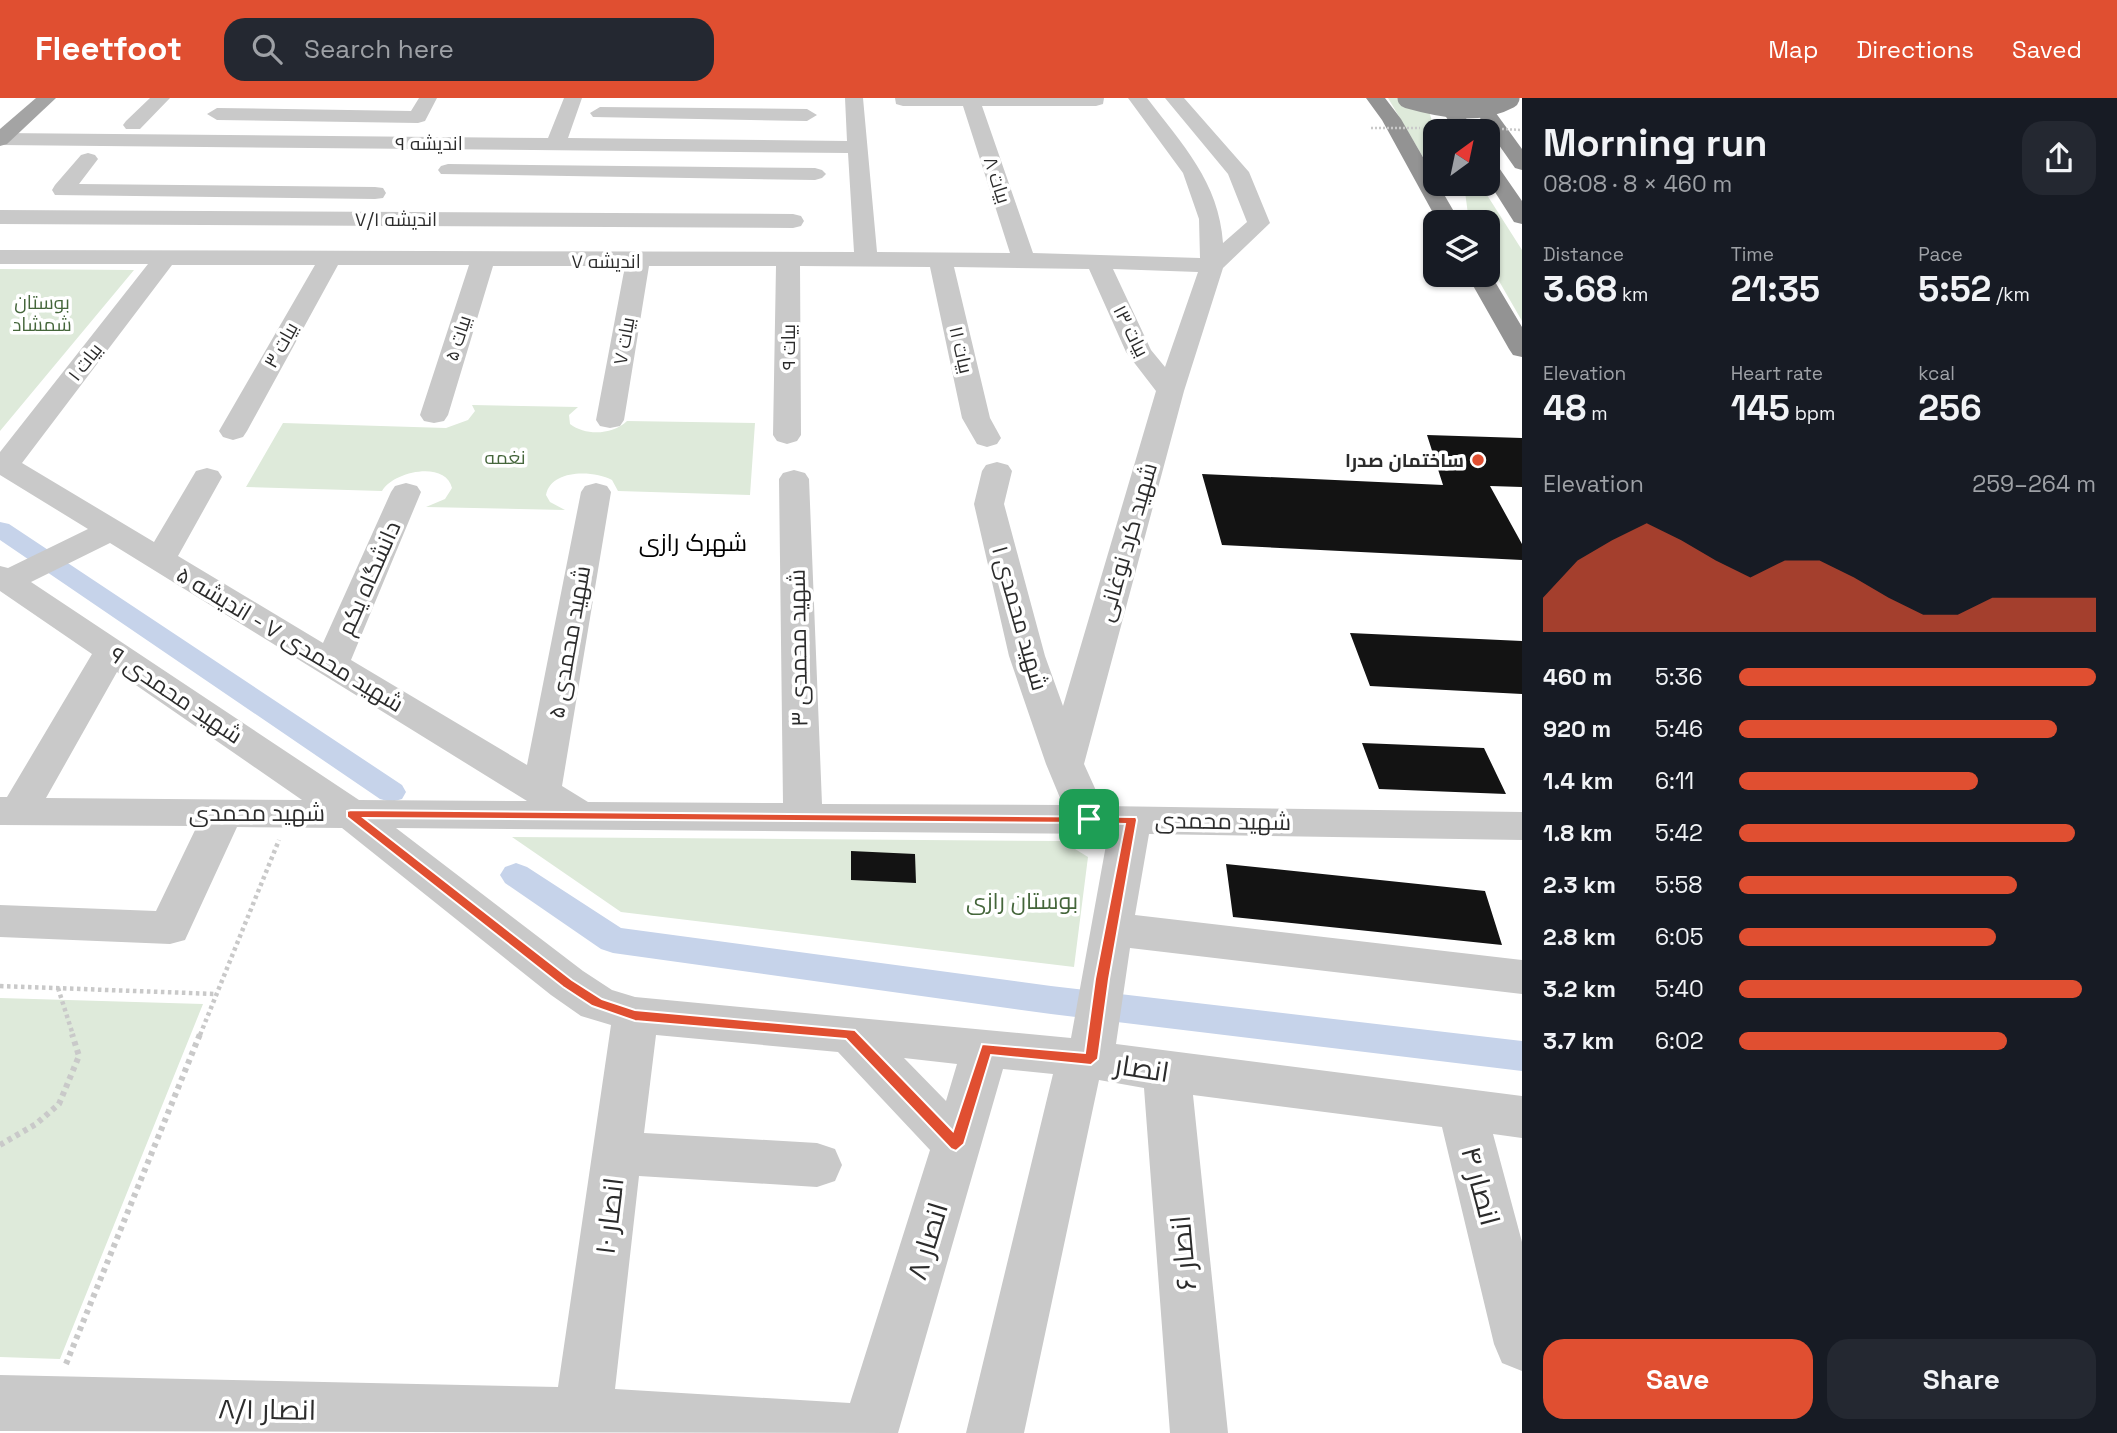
<!DOCTYPE html>
<html lang="en">
<head>
<meta charset="utf-8">
<style>
  body { margin:0; font-family:"Space Grotesk",Cairo,sans-serif; background:#242831; color:#f1f3f6; height:100vh; display:flex; flex-direction:column; font-size:26px; white-space:nowrap }
  * { box-sizing:border-box; margin:0 }
  p { font-size:23px; color:#9ea1a6 }
  .icon { flex:none; width:38px; height:38px; fill:none; stroke:currentColor; stroke-width:2; stroke-linecap:round; stroke-linejoin:round }
  .map { position:relative; flex:1; overflow:hidden }
  .side { display:flex; flex-direction:column; background:#171b24; width:595px }
  .side>* { flex:none }
  .needle { width:46px; rotate:33deg }
  .fabs { position:absolute; left:1423px; top:21px; display:grid; gap:14px }
  .fabs a { display:grid; place-items:center; width:77px; height:77px; border-radius:14px; background:#171b24; box-shadow:0 2px 5px #0004; font-size:35px }
  .pin { position:absolute; display:grid; place-items:center; width:60px; height:60px; color:#fff; margin:-30px; border-radius:14px; box-shadow:0 4px 10px #0006 }
  .round { display:grid; place-items:center; flex:none; width:74px; height:74px; border-radius:21px; background:#242831 }
  .headline { display:flex; align-items:center; justify-content:space-between; height:119px; padding:0 21px }
  h1 { font-size:38px; font-weight:700; line-height:52px }
  .metrics { display:grid; grid-template-columns:repeat(3,1fr); gap:10px; height:119px; padding:7px 21px }
  .metrics div { display:grid; align-content:center }
  .metrics b { font-size:35px; font-weight:700 }
  .metrics small { font-size:19px; font-weight:400 }
  .metrics p { font-size:19px }
  .chart { height:196px; padding:14px 21px }
  .chart p { display:flex; justify-content:space-between }
  .chart svg { width:100%; height:126px; margin-top:7px; fill:#e04f31; opacity:.7 }
  .button { display:flex; gap:14px; margin-top:auto; padding:14px 21px }
  .button a { flex:1; height:80px; border-radius:21px; background:#e04f31; color:#fff; font-size:28px; font-weight:700; line-height:80px; text-align:center }
  .button a+a { background:#242831; color:#f1f3f6 }
  ul { padding:0 21px; list-style:none; font-size:23px }
  li { display:grid; grid-template-columns:112px 84px 1fr; align-items:center; height:52px }
  li i { height:18px; border-radius:9px; background:#e04f31 }
  header { display:flex; align-items:center; gap:42px; box-sizing:border-box; height:98px; padding:0 35px; background:#e04f31; color:#fff }
  header strong { font-size:33px }
  nav { display:flex; gap:38px; margin-inline-start:auto; font-size:24px }
  .search { width:490px; height:63px; background:#242831; display:flex; align-items:center; gap:18px; box-sizing:border-box; padding:0 24px; border-radius:21px; color:#9ea1a6; font-size:26px }
  main { display:flex; flex:1; min-height:0 }
  .map>svg:first-child { display:block }
  .green { fill:#deeada }
  .lines { fill:none; stroke-linecap:round; stroke-linejoin:round }
  .canal { fill:#c6d3ea; fill-rule:evenodd }
  .building { fill:#131313 }
  .path-far1 { stroke:#c9c9c9; stroke-width:4.5; stroke-dasharray:3.5 3.5; stroke-linecap:butt }
  .path { stroke:#c9c9c9; stroke-width:6; stroke-dasharray:4.5 4.5; stroke-linecap:butt }
  .minor { fill:#c9c9c9; fill-rule:evenodd }
  .major { fill:#a4a4a4; fill-rule:evenodd }
  .highway { fill:#939393; fill-rule:evenodd }
  .path-bridge { stroke:#c9c9c9; stroke-width:2.5; stroke-dasharray:2 2; stroke-linecap:butt }
  .highway-bridge { stroke:#939393; stroke-width:21 }
  .route { fill:#e04f31; stroke:#fff; stroke-width:2; fill-rule:evenodd }
  .poi-dot { fill:#e04f31; stroke:#fff; stroke-width:2.5 }
  .labels { text-anchor:middle; dominant-baseline:central; stroke-width:7; stroke-linejoin:round; paint-order:stroke }
  .far-street-label { font-size:19px; fill:#2c2c2c; stroke:#fff }
  .far-park-label { font-size:19px; fill:#45663b; stroke:#fff }
  .far-poi-label { font-size:19px; font-weight:bold; fill:#2c2c2c; stroke:#fff; text-anchor:end }
  .street-label { font-size:23px; fill:#2c2c2c; stroke:#fff }
  .park-label { font-size:23px; fill:#45663b; stroke:#fff }
  .neighbourhood-label { font-size:24px; fill:#000; stroke:#fff }
  .near-street-label { font-size:28px; fill:#2c2c2c; stroke:#fff }
</style>
</head>
<body>
<header>
<strong>Fleetfoot</strong>
<div class="search"><svg class="icon" aria-label="search" viewBox="0 0 24 24"><circle cx="10" cy="10" r="6"/><path d="M15 15l6 6"/></svg>Search here</div>
<nav><a>Map</a><a>Directions</a><a>Saved</a></nav>
</header>
<main>
<div class="map">
<svg width="1522" height="1335" viewBox="0 0 1522 1335">
  <rect width="100%" height="100%" fill="#fff"/>
  <path class="green" d="M1388,0H1424L1426,3L1435,33V79Z
    M1464,86H1480L1522,152V223L1488,164V124H1469Z
    M0,171L134,172L0,333Z
    M472,307L578,309L569,317L570,326C586,338 612,337 627,323L755,325L750,397L618,393L612,382C593,372 551,371 546,397L550,404L565,412L426,409L445,401L452,390C446,362 393,373 382,393L246,389L283,325L446,330L468,322L475,313Z
    M512,739L1062,743L1088,759L1074,869L621,814Z
    M0,900L203,906L60,1261L0,1259Z"/>
  <g class="lines">
    <path class="canal" d="M0,424L9,426L402,687L406,694L402,701L391,704L380,701L0,442Z
      M516,765L527,769L621,830L1051,888L1522,943V973L1051,916L613,855L601,851L505,785L500,777L505,769Z"/>
  </g>
  <path class="building" d="M1427,337L1522,340V389L1490,388L1522,446V462L1222,447L1202,376L1443,387Z
    M1350,535L1522,543V596L1370,588Z
    M1362,645L1484,650L1506,696L1379,691Z
    M851,753L915,756L916,785L851,782Z
    M1226,766L1485,793L1502,847L1233,819Z"/>
  <g class="lines">
    <path class="path-far1" d="M0,888L216,896
      M58,890L73,937
      M200,937L279,742"/>
    <path class="path" d="M0,1047L36,1026L59,1006L79,958L72,936
      M66,1266L200,936"/>
    <path class="minor" d="M150,0H170L140,31H126L123,27L126,23Z
      M419,0H437L425,23L418,25L217,22L207,16L217,10L411,13Z
      M564,0H582L568,40L847,43L845,0H863L877,154L1010,155L963,8H903L896,6L895,0H1104L1103,6L1096,8H982L1033,155L1200,160L1199,121L1183,75L1128,0H1147C1182,46 1219,84 1223,145L1247,124L1228,76L1165,0H1184L1249,74L1270,125L1223,170L1184,293L1084,666L1103,708L1522,714V742L1149,736L1135,817L1522,862V896L1130,850L1116,946L1522,998V1040L1493,1036L1522,1144V1273L1502,1265L1494,1246L1442,1029L1193,997L1228,1335H1170L1144,990L1099,982L1024,1335H966L1053,976L1003,971L898,1335L0,1333V1277L558,1289L611,927L581,918L551,897L342,730L237,729L185,842L170,846L0,839V807L156,813L197,728L0,727V699H7L92,556L0,493V468L8,470L88,431L0,377V354L148,166H0V152L854,154L848,55L0,47V35L548,40ZM172,167H315L219,333L223,339L233,342L243,339L247,333L338,167H469L420,317L424,323L434,325L444,323L448,317L493,168H625L596,322L600,328L610,330L620,328L624,322L649,168H776L773,337L777,343L787,346L797,343L801,337L800,168L930,169L962,320L977,346L987,349L997,346L1001,340L990,320L954,169L1089,171L1126,254L1156,293L1063,608L1045,558L1004,406L1012,373L1008,367L997,364L986,367L982,373L974,406L1009,558L1046,666L1063,707L822,706L809,381L805,375L794,372L783,375L779,381L783,705L588,704L562,688L611,394L607,388L596,385L585,388L581,394L527,667L351,562L421,394L417,388L406,385L395,388L391,394L323,545L178,458L222,379L218,373L207,370L196,373L154,444L22,365ZM1113,171L1198,174L1165,269L1151,252ZM110,445L527,703L359,702L31,484ZM117,574L302,702L46,700ZM396,730L1108,736L1071,940L635,899L612,892L583,873ZM656,937L838,954L930,1052L850,1305L615,1291L639,1078L817,1089L835,1083L842,1067L835,1051L817,1045L644,1035ZM904,960L957,966L946,1003Z
      M600,9L807,11L817,17L807,23L593,19L590,15Z
      M88,55L95,57L98,61L79,86L375,89L383,90L386,95L383,100L375,101L55,97L52,92L55,87L81,57Z
      M448,66L815,70L822,72L826,76L822,80L815,82L441,76L438,72L441,68Z
      M0,112L793,116L801,118L804,123L801,128L793,130L0,126Z"/>
    <path class="major" d="M36,0H56L7,46L0,48V31Z"/>
    <path class="highway" d="M1366,0H1385L1401,21L1435,80V86H1438L1460,124H1438L1382,22Z
      M1434,0H1452L1475,33H1455Z
      M1466,0H1485L1522,51V72L1515,70Z
      M1488,62L1495,64L1522,103V126L1514,124L1488,83Z
      M1488,172L1522,229V259L1513,257L1509,251L1467,177H1488Z"/>
    <path class="path-bridge" d="M1371,30H1420
      M1502,31L1522,32"/>
    <path class="highway-bridge" d="M1408,0C1440,9 1478,17 1509,0"/>
  </g>
  <path class="route" d="M351,712L1136,719L1137,722L1109,881L1098,961L1091,967L991,957L964,1046L956,1053L951,1051L846,941L635,923L592,908L563,889L347,719V713ZM364,720L1089,725L1125,726L1095,881L1085,955L982,946L953,1033L855,932L635,912L602,901L572,882Z"/>
  <circle class="poi-dot" cx="1478" cy="362" r="7"/>
  <g class="labels">
    <g class="far-street-label">
      <text x="429" y="45">اندیشه ۹</text>
      <text transform="translate(997 82) rotate(72)">بیات ۸</text>
      <text x="396" y="121">اندیشه ۷/۱</text>
      <text x="606" y="163">اندیشه ۷</text>
      <text transform="translate(1131 233) rotate(63)">بیات ۱۳</text>
      <text transform="translate(458 240) rotate(-72)">بیات ۵</text>
      <text transform="translate(624 243) rotate(-80)">بیات ۷</text>
      <text transform="translate(281 247) rotate(-61)">بیات ۳</text>
      <text transform="translate(788 249) rotate(-90)">بیات ۹</text>
      <text transform="translate(961 252) rotate(77)">بیات ۱۱</text>
      <text transform="translate(85 264) rotate(-52)">بیات ۱</text>
    </g>
    <g class="far-park-label">
      <text x="42" y="204">بوستان<tspan x="42" dy="22">شمشاد</tspan></text>
      <text x="505" y="359">نغمه</text>
    </g>
    <g class="far-poi-label">
      <text x="1464" y="362">ساختمان صدرا</text>
    </g>
    <g class="street-label">
      <text transform="translate(1127 444) rotate(-74)">شهید کرد نوغانی</text>
      <text transform="translate(369 480) rotate(-66)">دانشگاه یکم</text>
      <text transform="translate(1020 520) rotate(74)">شهید محمدی ۱</text>
      <text transform="translate(290 541) rotate(31)">شهید محمدی ۷ - اندیشه ۵</text>
      <text transform="translate(569 544) rotate(-80)">شهید محمدی ۵</text>
      <text transform="translate(798 550) rotate(-91)">شهید محمدی ۳</text>
      <text transform="translate(176 597) rotate(34)">شهید محمدی ۹</text>
      <text x="257" y="715">شهید محمدی</text>
      <text transform="translate(1223 723) rotate(1)">شهید محمدی</text>
    </g>
    <g class="park-label">
      <text x="1022" y="803">بوستان رازی</text>
    </g>
    <g class="neighbourhood-label">
      <text x="693" y="444">شهرک رازی</text>
    </g>
    <g class="near-street-label">
      <text transform="translate(1142 970) rotate(9)">انصار</text>
      <text transform="translate(1481 1088) rotate(75)">انصار ۴</text>
      <text transform="translate(609 1118) rotate(-83)">انصار ۱۰</text>
      <text transform="translate(927 1143) rotate(-73)">انصار ۸</text>
      <text transform="translate(1183 1155) rotate(-95)">انصار ۶</text>
      <text transform="translate(267 1311) rotate(1)">انصار ۸/۱</text>
    </g>
  </g>
</svg>
<div class="fabs">
<a><svg class="needle" viewBox="-14 -14 28 28"><path d="M0-13l5 13h-10z" fill="#e53935"/><path d="M0 13l5-13h-10z" fill="#9ea1a6"/></svg></a>
<a><svg class="icon" aria-label="layers" viewBox="0 0 24 24"><path d="M12 4l9 5-9 5-9-5zM3 14l9 5 9-5"/></svg></a>
</div>
<div class="pin" style="left:1089px;top:721px;background:#1e9e55"><svg class="icon" aria-label="arrive" viewBox="0 0 24 24"><path d="M6 21V4h12l-3 4 3 4H6"/></svg></div>
</div>
<section class="side">
<div class="headline"><div><h1>Morning run</h1><p>08:08 · 8 × 460 m</p></div><a class="round"><svg class="icon" aria-label="share" viewBox="0 0 24 24"><path d="M12 15V3M7 8l5-5 5 5M5 13v7h14v-7"/></svg></a></div>
<div class="metrics">
<div><p>Distance</p><b>3.68<small> km</small></b></div>
<div><p>Time</p><b>21:35</b></div>
<div><p>Pace</p><b>5:52<small> /km</small></b></div>
</div>
<div class="metrics">
<div><p>Elevation</p><b>48<small> m</small></b></div>
<div><p>Heart rate</p><b>145<small> bpm</small></b></div>
<div><p>kcal</p><b>256</b></div>
</div>
<div class="chart"><p><span>Elevation</span>259–264 m</p>
<svg viewBox="0 0 160 44" preserveAspectRatio="none"><path d="M0 44V32L10 19L20 12L30 6L40 12L50 19L60 25L70 19L80 19L90 25L100 32L110 38L120 38L130 32L140 32L150 32L160 32V44z"/></svg>
</div>
<ul>
<li><b>460 m</b>5:36<i style="width:100%"></i></li>
<li><b>920 m</b>5:46<i style="width:89%"></i></li>
<li><b>1.4 km</b>6:11<i style="width:67%"></i></li>
<li><b>1.8 km</b>5:42<i style="width:94%"></i></li>
<li><b>2.3 km</b>5:58<i style="width:78%"></i></li>
<li><b>2.8 km</b>6:05<i style="width:72%"></i></li>
<li><b>3.2 km</b>5:40<i style="width:96%"></i></li>
<li><b>3.7 km</b>6:02<i style="width:75%"></i></li>
</ul>
<div class="button"><a>Save</a><a>Share</a></div>
</section>
</main>
</body>
</html>
